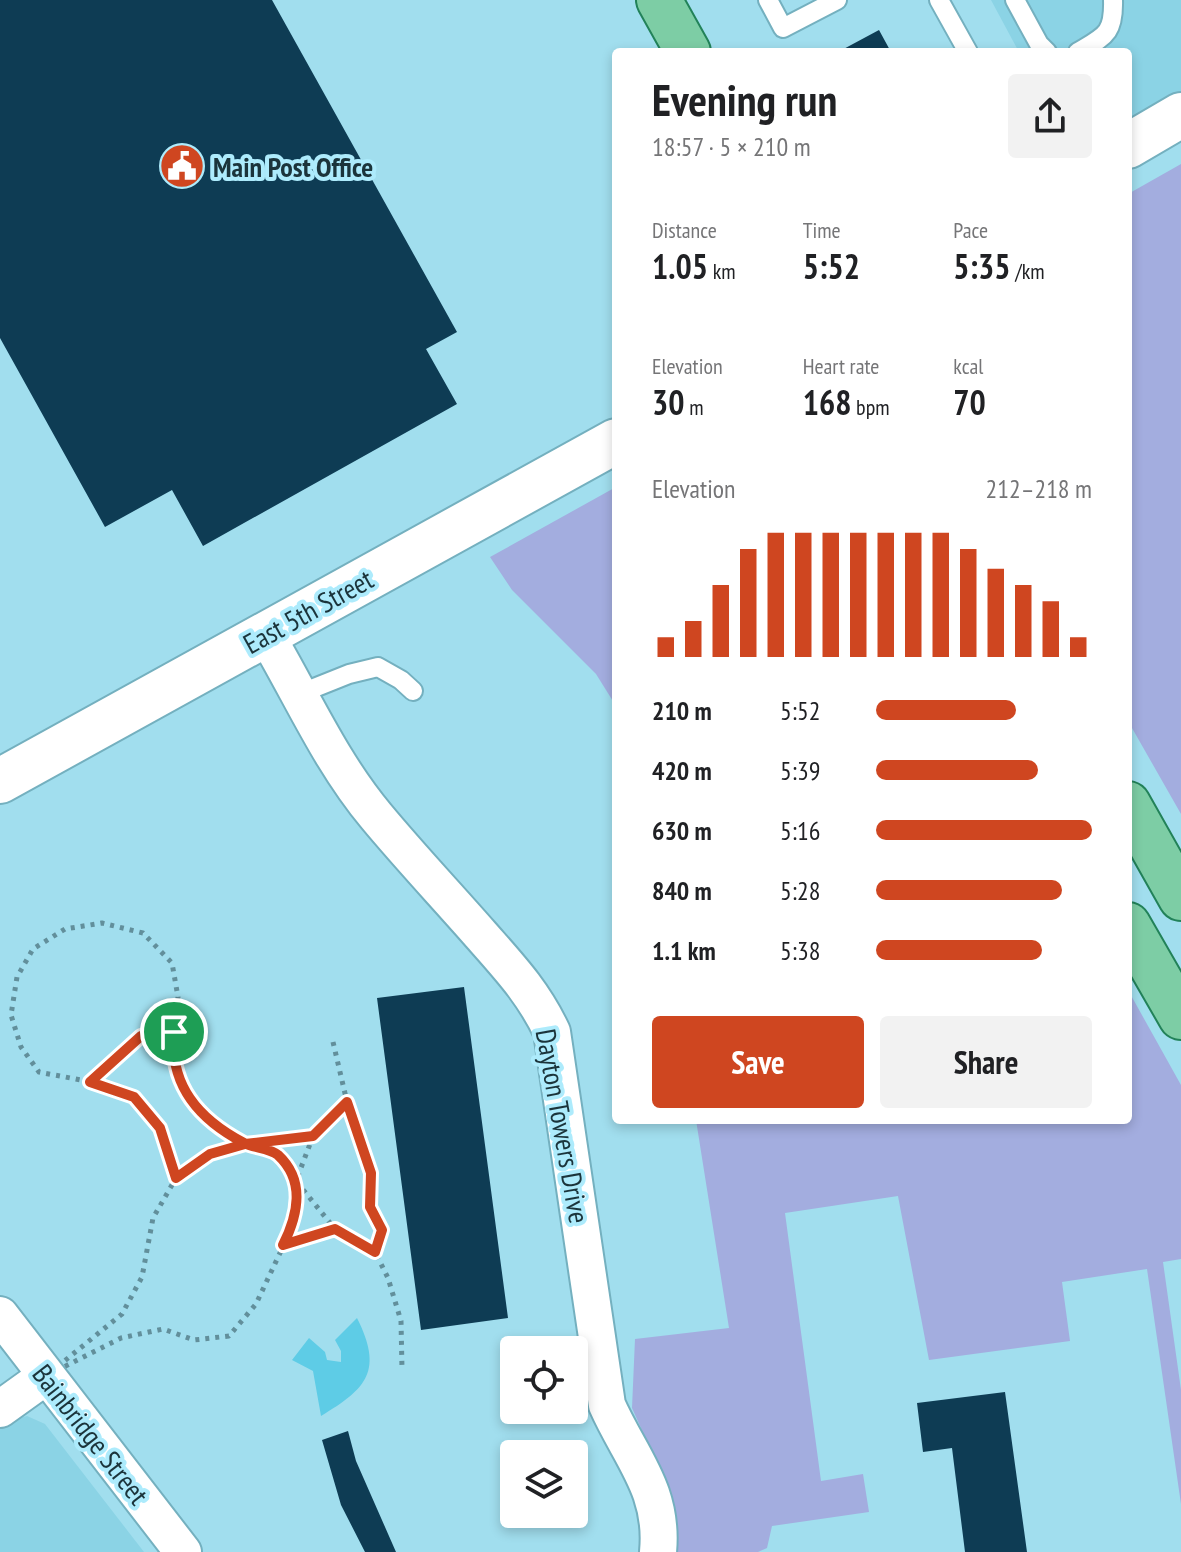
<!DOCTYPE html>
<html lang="en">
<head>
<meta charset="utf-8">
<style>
  body { margin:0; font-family:"PT Sans Narrow",sans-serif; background:#f2f2f2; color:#202124; height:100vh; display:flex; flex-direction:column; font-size:30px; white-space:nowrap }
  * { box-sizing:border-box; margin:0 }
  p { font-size:26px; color:#757577 }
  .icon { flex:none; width:44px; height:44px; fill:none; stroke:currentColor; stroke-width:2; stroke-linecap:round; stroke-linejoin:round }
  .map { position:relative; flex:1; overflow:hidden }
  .details { position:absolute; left:612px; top:48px; width:520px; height:1076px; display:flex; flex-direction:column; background:#fff; border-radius:8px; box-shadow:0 4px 12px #0003 }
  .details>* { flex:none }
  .fabs { position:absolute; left:500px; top:1336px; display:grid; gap:16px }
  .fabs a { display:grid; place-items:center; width:88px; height:88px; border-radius:8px; background:#fff; box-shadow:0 4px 12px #0003; font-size:40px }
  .pin { position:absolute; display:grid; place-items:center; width:68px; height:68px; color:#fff; margin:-34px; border:4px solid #fff; border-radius:50%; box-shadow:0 2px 8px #0007 }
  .round { display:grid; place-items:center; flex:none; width:84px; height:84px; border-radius:8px; background:#f2f2f2 }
  .headline { display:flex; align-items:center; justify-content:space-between; height:136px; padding:0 40px }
  h1 { font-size:44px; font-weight:700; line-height:60px }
  .stats { display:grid; grid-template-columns:repeat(3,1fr); gap:12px; height:136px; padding:8px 40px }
  .stats div { display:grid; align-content:center }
  .stats b { font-size:34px; font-weight:700 }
  .stats small { font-size:22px; font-weight:400 }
  .stats p { font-size:22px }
  .chart { height:224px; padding:16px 40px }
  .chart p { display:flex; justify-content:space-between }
  .chart svg { width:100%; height:144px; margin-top:8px; stroke:#cf4620; stroke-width:6 }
  .cta { display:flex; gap:16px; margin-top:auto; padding:16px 40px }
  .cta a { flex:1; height:92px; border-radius:8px; background:#cf4620; color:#fff; font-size:32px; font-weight:700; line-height:92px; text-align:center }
  .cta a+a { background:#f2f2f2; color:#202124 }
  ul { padding:0 40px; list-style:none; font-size:26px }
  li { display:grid; grid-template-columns:128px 96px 1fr; align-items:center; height:60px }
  li i { height:20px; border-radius:10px; background:#cf4620 }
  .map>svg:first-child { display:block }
  .built { fill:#8bd3e5 }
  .green { fill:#a3addf }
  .water { fill:#5ecce6 }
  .building { fill:#0e3c54 }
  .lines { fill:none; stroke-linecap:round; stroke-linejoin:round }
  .service-casing { stroke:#74b0bf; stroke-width:22 }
  .minor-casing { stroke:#74b0bf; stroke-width:40 }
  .secondary-casing { stroke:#74b0bf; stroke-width:48 }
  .primary-casing { stroke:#228259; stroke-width:48 }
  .path { stroke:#628f9b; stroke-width:5; stroke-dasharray:4 6; stroke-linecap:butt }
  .service { stroke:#fff; stroke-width:18 }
  .minor { stroke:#fff; stroke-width:36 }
  .secondary { stroke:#fff; stroke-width:44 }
  .primary { stroke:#7dcda5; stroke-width:44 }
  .route-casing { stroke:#fff; stroke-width:16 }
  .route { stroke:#cf4620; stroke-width:10 }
  .labels { text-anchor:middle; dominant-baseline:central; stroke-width:8; stroke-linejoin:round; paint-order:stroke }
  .poi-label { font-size:28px; font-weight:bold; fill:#1b343b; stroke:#adebfc; text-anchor:start }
  .street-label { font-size:28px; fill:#1b343b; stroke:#adebfc }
</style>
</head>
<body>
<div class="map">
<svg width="1181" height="1552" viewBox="0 0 1181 1552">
  <rect width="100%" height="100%" fill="#a1deee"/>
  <path class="built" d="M991,0H1181V115L1128,146V52H1019Z
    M27,1416L45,1424L144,1552H0V1427L9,1421Z"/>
  <path class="green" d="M1181,164V814L1128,721V194Z
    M616,487V706L596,674L512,590L490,557Z
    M1128,990L1181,1085V1259L1163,1262L1181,1390V1504L1147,1269L1062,1282L1070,1341L929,1360L898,1196L785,1213L821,1481L863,1474L869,1512L772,1526L767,1548L758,1552H676L667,1486L632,1408L635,1339L729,1328L696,1120H1128Z"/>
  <path class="water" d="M357,1318C383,1370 368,1388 321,1416L313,1371L292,1360L309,1338L325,1352L327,1360L341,1362V1351L335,1340Z"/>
  <path class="building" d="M0,0H272L457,332L426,349L457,404L203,546L172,490L105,527L0,338Z
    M879,30L891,52H838Z
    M464,987L508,1318L421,1330L377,998Z
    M1005,1392L1027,1552H965L952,1448L923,1452L917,1403Z
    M348,1431L356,1461L396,1552H365L341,1505L322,1440Z"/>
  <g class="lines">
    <g class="service-casing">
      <path id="service" d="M768,0L783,28L837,0
        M939,0L968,52
        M1015,0L1039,44L1047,52
        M1078,52C1105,36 1114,34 1113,0
        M299,694L349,674L378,667L401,680L413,691"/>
    </g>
    <g class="minor-casing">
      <path id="minor" d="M266,635C302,696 330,761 376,816C410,857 446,895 481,935C510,968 533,992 552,1032L607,1405C630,1457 664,1490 658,1552
        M0,1315L183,1552
        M0,1409L46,1376"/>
    </g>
    <g class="secondary-casing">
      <path id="secondary" d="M1128,146L1181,115
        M0,781L616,441"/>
    </g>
    <g class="primary-casing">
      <path id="primary" d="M659,0L688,52
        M1128,804L1181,898
        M1128,925L1181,1017"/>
    </g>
    <path class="path" d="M333,1042L347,1102L371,1173L370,1207L382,1230L375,1252
      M90,1082L141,1036L174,1032
      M245,1144L277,1154L296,1181L295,1221L256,1304L229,1336L194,1340L163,1329L121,1338L46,1376L122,1314L142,1277L153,1218L176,1178L210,1154Z
      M176,1178C171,1162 168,1144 161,1129C140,1085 82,1081 39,1072L21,1047L11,1015L17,977L33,949L65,929L102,923L143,933L172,963L178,997L172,1051L181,1088L206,1118L245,1144L313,1136
      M335,1229L375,1252L388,1278L401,1321L402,1369
      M284,1245L335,1229L296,1181L313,1136L347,1102"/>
    <use href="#service" class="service"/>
    <use href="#minor" class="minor"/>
    <use href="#secondary" class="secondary"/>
    <use href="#primary" class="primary"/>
  </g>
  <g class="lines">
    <g class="route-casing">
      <path id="route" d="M174,1032C169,1085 198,1119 244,1143C254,1148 270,1148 278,1155C306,1181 298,1215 283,1245L335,1229L375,1252L382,1230L370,1207L371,1173L347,1102L313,1136L245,1144L210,1154L176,1178L160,1128L134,1097L90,1082L141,1036L174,1032"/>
    </g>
    <use href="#route" class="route"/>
  </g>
  <defs>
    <g id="civic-disc" transform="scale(2.3)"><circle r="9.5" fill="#cf4620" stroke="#adebfc"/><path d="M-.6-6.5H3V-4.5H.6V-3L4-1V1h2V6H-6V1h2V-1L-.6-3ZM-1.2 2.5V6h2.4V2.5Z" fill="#fff"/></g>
  </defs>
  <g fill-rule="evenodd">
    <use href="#civic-disc" x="182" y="166"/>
  </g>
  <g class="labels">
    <g class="poi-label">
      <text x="213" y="166">Main Post Office</text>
    </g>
    <g class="street-label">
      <text transform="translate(308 611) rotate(-29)">East 5th Street</text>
      <text transform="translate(563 1126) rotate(80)">Dayton Towers Drive</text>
      <text transform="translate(91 1434) rotate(52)">Bainbridge Street</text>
    </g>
  </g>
</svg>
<div class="fabs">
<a><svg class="icon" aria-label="locate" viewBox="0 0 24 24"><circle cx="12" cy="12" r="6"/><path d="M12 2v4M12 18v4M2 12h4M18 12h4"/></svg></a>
<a><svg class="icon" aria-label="layers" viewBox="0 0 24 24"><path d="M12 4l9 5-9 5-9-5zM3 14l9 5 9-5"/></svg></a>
</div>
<div class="pin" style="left:174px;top:1032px;background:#1e9e55"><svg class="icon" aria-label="arrive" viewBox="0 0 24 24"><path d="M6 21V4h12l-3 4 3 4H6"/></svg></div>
<section class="details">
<div class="headline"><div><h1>Evening run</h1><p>18:57 · 5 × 210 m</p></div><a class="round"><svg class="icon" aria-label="share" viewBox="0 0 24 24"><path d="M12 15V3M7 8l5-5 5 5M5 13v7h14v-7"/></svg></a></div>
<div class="stats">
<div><p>Distance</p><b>1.05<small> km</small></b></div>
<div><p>Time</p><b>5:52</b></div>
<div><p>Pace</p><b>5:35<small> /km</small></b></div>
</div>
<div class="stats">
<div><p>Elevation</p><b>30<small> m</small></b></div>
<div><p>Heart rate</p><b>168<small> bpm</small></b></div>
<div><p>kcal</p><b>70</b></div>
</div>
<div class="chart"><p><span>Elevation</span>212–218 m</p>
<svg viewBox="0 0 160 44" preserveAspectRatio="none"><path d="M5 44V38M15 44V33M25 44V22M35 44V11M45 44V6M55 44V6M65 44V6M75 44V6M85 44V6M95 44V6M105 44V6M115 44V11M125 44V17M135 44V22M145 44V27M155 44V38"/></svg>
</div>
<ul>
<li><b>210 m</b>5:52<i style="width:65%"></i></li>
<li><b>420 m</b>5:39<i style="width:75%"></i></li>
<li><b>630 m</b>5:16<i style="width:100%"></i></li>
<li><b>840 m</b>5:28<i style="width:86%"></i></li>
<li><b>1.1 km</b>5:38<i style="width:77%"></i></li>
</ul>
<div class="cta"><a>Save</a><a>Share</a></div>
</section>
</div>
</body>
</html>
